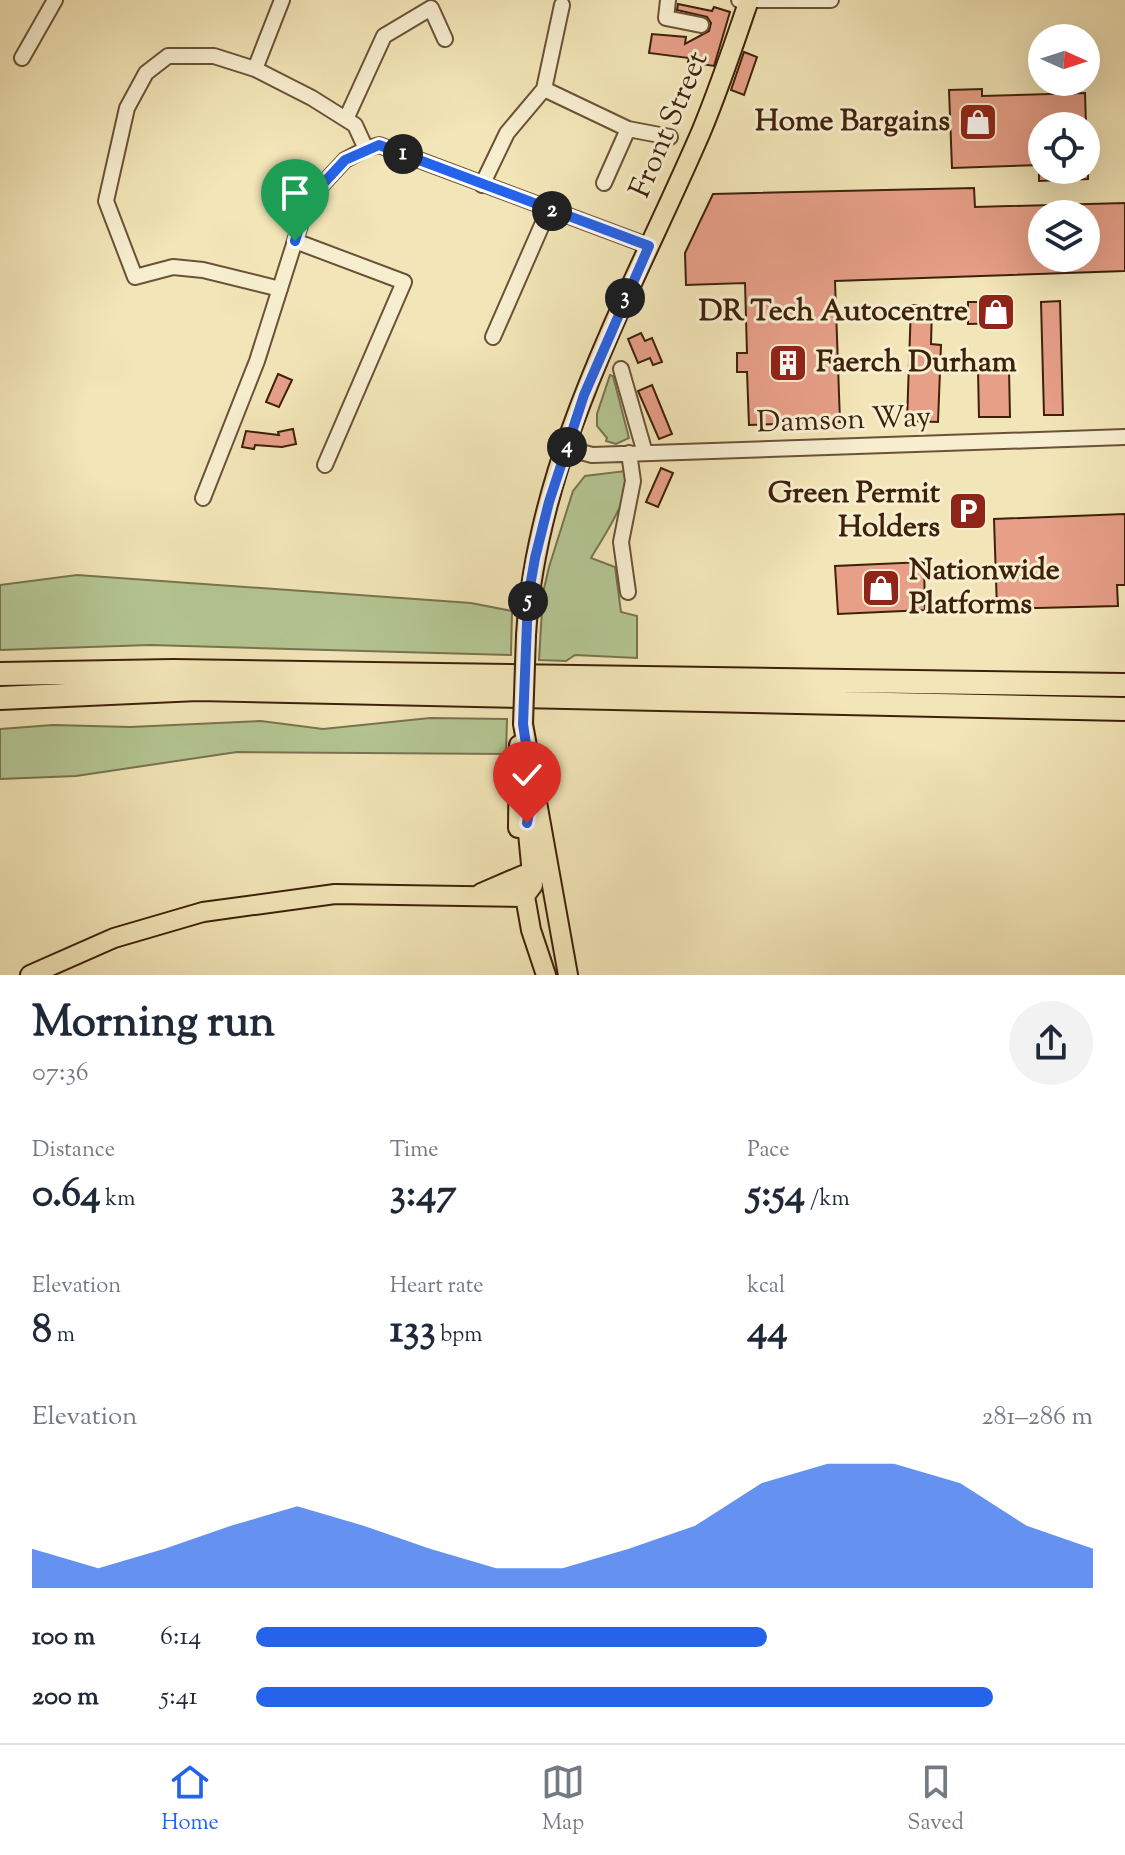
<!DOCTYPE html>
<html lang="en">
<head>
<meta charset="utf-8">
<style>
  body { margin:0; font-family:"Sorts Mill Goudy",serif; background:#f2f2f3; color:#1f2937; height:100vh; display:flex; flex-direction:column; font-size:30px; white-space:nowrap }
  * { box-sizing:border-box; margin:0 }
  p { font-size:26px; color:#747a83 }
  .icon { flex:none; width:44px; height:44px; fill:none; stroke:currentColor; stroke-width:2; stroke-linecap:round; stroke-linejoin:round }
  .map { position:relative; height:975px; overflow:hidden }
  .side { display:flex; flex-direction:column; background:#fff; flex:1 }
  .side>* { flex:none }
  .needle { width:52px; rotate:93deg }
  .controls { position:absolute; left:1028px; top:24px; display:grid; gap:16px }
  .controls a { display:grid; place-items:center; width:72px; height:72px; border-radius:50%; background:#fff; box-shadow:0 8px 32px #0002; font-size:40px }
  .pin { position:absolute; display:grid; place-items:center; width:68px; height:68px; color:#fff; margin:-82px -34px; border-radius:50% 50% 50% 0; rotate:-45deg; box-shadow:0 0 8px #0007 }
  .pin .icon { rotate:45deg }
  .km { position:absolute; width:40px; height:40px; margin:-20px; border-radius:50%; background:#222; color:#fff; font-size:22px; line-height:40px; text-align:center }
  .round { display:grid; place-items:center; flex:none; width:84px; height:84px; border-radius:42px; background:#f2f2f3 }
  .overview { display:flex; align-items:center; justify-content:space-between; height:136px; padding:0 32px }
  h1 { font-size:44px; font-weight:800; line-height:60px }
  .figures { display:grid; grid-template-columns:repeat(3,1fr); gap:12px; height:136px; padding:8px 32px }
  .figures div { display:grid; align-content:center }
  .figures b { font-size:40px; font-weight:800 }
  .figures small { font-size:22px; font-weight:400 }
  .figures p { font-size:22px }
  .chart { height:224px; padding:16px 32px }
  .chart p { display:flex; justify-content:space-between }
  .chart svg { width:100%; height:144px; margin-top:8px; fill:#2563eb; opacity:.7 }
  ul { padding:0 32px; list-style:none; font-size:26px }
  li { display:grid; grid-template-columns:128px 96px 1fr; align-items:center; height:60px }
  li i { height:20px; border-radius:10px; background:#2563eb }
  .tabs { display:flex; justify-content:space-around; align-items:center; height:112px; border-top:2px solid #e0e1e3; background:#fff; font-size:22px; color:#747a83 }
  .tabs a { display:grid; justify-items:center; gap:4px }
  .tabs .current { color:#2563eb }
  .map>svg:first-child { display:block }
  .green { fill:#b4c693; stroke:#79744f; stroke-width:2 }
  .building { fill:#e79f88; stroke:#3e210b; stroke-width:2; fill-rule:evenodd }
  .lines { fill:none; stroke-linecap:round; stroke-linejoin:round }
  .minor-casing { stroke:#6b5236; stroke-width:18 }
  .major-casing { stroke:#3e210b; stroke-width:22 }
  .highway-casing { stroke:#3e210b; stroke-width:26 }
  .minor { stroke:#f7eed0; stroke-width:14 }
  .major { stroke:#f2e5b7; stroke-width:18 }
  .highway { stroke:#f2e5b7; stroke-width:22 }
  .major-bridge-casing { stroke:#3e210b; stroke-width:22; stroke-linecap:butt }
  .major-bridge { stroke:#f2e5b7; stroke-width:18 }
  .route-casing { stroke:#fff; stroke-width:16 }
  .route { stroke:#2563eb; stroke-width:10 }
  .labels { text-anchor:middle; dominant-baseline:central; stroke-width:6; stroke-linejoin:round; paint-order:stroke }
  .poi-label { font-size:30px; font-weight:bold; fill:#3e210b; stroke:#f7eed0; text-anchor:end }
  .street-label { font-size:30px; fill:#3e210b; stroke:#f7eed0 }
</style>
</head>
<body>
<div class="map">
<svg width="1125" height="975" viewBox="0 0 1125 975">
  <rect width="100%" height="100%" fill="#f2e5b7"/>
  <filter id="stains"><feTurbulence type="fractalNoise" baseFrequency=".0025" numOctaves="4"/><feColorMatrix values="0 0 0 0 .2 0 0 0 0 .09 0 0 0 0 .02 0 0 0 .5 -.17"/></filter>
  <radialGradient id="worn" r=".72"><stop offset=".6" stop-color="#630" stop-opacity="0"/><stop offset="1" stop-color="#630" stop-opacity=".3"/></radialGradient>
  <path class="green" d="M610,375L613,376L629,438L616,444L606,441L607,438L597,426V414Z
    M625,471C632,498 604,535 591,558L615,567L621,612L637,616V658L575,655L566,661L539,660L543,593L549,567L573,491L585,476Z
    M77,575L471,603L512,611L511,655L150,645L0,650V585Z
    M430,718L507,719L506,754L237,752L76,776L0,779V729L53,725L130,727L261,721L323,729Z"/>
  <path class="building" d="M678,4L712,11L714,7L730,12L714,66L688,62L689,58L649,53L652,34L686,37L685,44L709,31L711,23L707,17L677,10Z
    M744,52L757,57L744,95L731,90Z
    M982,89V96L1085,93L1086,126H1042V165L952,168L949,90Z
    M1039,170H1088V179L1039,181Z
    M974,188L975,207L1125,203V271L835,281L840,422L749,425L747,372H737V353H747L745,283L686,285L685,253L713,194ZM1042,214H1086V258H1042Z
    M1060,301L1063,415H1044L1041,302Z
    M968,302H1006V323L968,324Z
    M911,305L932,306L931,344L941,345L938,422L907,421Z
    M641,333L645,341L652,338L662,362L653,365L650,358L638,363L628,339Z
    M1009,369L1010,417H979L978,370Z
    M278,374L292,380L279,407L266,402Z
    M652,385L672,434L659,439L638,391Z
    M293,429L296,444L282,447L255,445L254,449L242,447L246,431L279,435L278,432Z
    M661,468L673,473L658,507L646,502Z
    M1125,514V585H1117L1118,606L997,609L994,519Z
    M924,562L925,610L838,614L835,566Z"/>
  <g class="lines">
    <g class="minor-casing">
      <path id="minor" d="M668,0L666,18L701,25
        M739,0H831
        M22,58L55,0
        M255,69L282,0
        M544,89L628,129L604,183
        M346,119L384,36L431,8L445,39
        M628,129L670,137
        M482,185L507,133L544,89L562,5
        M295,241L404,282L325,465
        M280,289L203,270L173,267L135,277L106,201L127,108L146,73L168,56H214L255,69L312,98L355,125L366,149L379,145L649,246
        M493,337L549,209
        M621,369L645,453
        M566,448L592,455L1125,437
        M203,498L257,361L308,200L345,160L366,149
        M628,592L621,542L633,481L629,453"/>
    </g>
    <g class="major-casing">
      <path id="major" d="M526,635C537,455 631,294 701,132C719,89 734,44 749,0
        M523,724L568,975
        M518,828L519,745
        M523,885L531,930L546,975
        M481,893L523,875L535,877
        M30,975L114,938L203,912L335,894L524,897L533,885L527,823L533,791"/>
    </g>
    <g class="highway-casing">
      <path id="highway" d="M0,674L173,671L1125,685
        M0,698L198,689L1125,709"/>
    </g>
    <use href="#minor" class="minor"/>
    <use href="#major" class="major"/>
    <use href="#highway" class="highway"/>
    <g class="major-bridge-casing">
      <path id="major-bridge" d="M523,724L526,635"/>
    </g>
    <use href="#major-bridge" class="major-bridge"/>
  </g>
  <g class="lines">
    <g class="route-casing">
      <path id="route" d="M295,241L308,200L345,160L379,145L649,246L584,395L549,502L535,558L528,598L523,724L533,791L527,823"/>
    </g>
    <use href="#route" class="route"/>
  </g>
  <defs>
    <g id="shop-square" transform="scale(2)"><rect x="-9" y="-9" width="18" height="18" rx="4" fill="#8f2418" stroke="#f7eed0"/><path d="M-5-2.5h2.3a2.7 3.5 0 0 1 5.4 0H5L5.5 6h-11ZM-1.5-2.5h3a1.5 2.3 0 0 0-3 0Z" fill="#fff"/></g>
    <g id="building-square" transform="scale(2)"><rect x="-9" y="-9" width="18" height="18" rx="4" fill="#8f2418" stroke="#f7eed0"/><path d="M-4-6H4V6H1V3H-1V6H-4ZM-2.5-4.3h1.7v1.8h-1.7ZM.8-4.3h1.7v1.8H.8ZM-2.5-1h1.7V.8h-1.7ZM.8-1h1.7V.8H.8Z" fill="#fff"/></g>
    <g id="parking-square" transform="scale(2)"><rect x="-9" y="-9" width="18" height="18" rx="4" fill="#8f2418" stroke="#f7eed0"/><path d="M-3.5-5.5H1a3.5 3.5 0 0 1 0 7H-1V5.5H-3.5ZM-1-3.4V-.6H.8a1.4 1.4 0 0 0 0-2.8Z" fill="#fff"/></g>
  </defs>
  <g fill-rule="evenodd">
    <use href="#shop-square" x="978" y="122"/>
    <use href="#shop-square" x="996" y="312"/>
    <use href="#building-square" x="788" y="363"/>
    <use href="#parking-square" x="968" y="511"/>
    <use href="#shop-square" x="881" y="588"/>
  </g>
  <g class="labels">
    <g class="poi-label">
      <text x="950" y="122">Home Bargains</text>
      <text x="968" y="312">DR Tech Autocentre</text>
      <text x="816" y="363" text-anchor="start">Faerch Durham</text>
      <text x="940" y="494">Green Permit<tspan x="940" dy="34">Holders</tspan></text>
      <text x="909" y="571" text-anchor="start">Nationwide<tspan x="909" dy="34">Platforms</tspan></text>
    </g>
    <g class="street-label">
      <text transform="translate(670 125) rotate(-67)">Front Street</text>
      <text transform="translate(844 421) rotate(-2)">Damson Way</text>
    </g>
  </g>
  <rect width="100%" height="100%" filter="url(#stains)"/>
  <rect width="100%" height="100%" fill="url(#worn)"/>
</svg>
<div class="controls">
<a><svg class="needle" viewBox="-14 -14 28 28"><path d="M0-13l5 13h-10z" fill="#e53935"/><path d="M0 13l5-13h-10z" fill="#747a83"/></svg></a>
<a><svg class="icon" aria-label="locate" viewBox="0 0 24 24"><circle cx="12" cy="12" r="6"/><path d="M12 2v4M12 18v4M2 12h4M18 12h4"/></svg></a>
<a><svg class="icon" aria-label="layers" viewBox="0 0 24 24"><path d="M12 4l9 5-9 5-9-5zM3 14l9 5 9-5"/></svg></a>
</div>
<div class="pin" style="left:295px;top:241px;background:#1e9e55"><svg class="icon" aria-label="arrive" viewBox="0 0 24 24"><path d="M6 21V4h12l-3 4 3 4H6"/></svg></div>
<div class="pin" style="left:527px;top:823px;background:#d93025"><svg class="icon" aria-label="check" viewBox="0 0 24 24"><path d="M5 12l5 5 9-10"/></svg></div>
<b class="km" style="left:403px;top:154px">1</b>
<b class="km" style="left:552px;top:211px">2</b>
<b class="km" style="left:625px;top:298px">3</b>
<b class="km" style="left:567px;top:447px">4</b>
<b class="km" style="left:528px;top:601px">5</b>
</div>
<section class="side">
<div class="overview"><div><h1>Morning run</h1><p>07:36</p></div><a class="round"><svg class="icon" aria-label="share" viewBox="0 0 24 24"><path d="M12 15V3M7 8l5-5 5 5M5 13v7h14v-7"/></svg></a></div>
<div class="figures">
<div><p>Distance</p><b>0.64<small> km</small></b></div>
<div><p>Time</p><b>3:47</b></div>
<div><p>Pace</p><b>5:54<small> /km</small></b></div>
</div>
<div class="figures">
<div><p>Elevation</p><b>8<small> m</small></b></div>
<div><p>Heart rate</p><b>133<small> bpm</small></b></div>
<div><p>kcal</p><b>44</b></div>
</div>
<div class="chart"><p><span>Elevation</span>281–286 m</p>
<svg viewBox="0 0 160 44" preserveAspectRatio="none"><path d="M0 44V32L10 38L20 32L30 25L40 19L50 25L60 32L70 38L80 38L90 32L100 25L110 12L120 6L130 6L140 12L150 25L160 32V44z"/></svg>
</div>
<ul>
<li><b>100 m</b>6:14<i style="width:61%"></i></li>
<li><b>200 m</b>5:41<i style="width:88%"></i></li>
</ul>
</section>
<nav class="tabs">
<a class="current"><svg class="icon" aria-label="home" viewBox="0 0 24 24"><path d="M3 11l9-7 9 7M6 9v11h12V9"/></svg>Home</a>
<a><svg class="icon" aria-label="map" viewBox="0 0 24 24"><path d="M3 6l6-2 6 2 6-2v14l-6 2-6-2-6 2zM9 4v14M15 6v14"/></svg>Map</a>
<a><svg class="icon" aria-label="saved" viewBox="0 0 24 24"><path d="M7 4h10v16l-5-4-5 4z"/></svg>Saved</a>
</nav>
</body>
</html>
